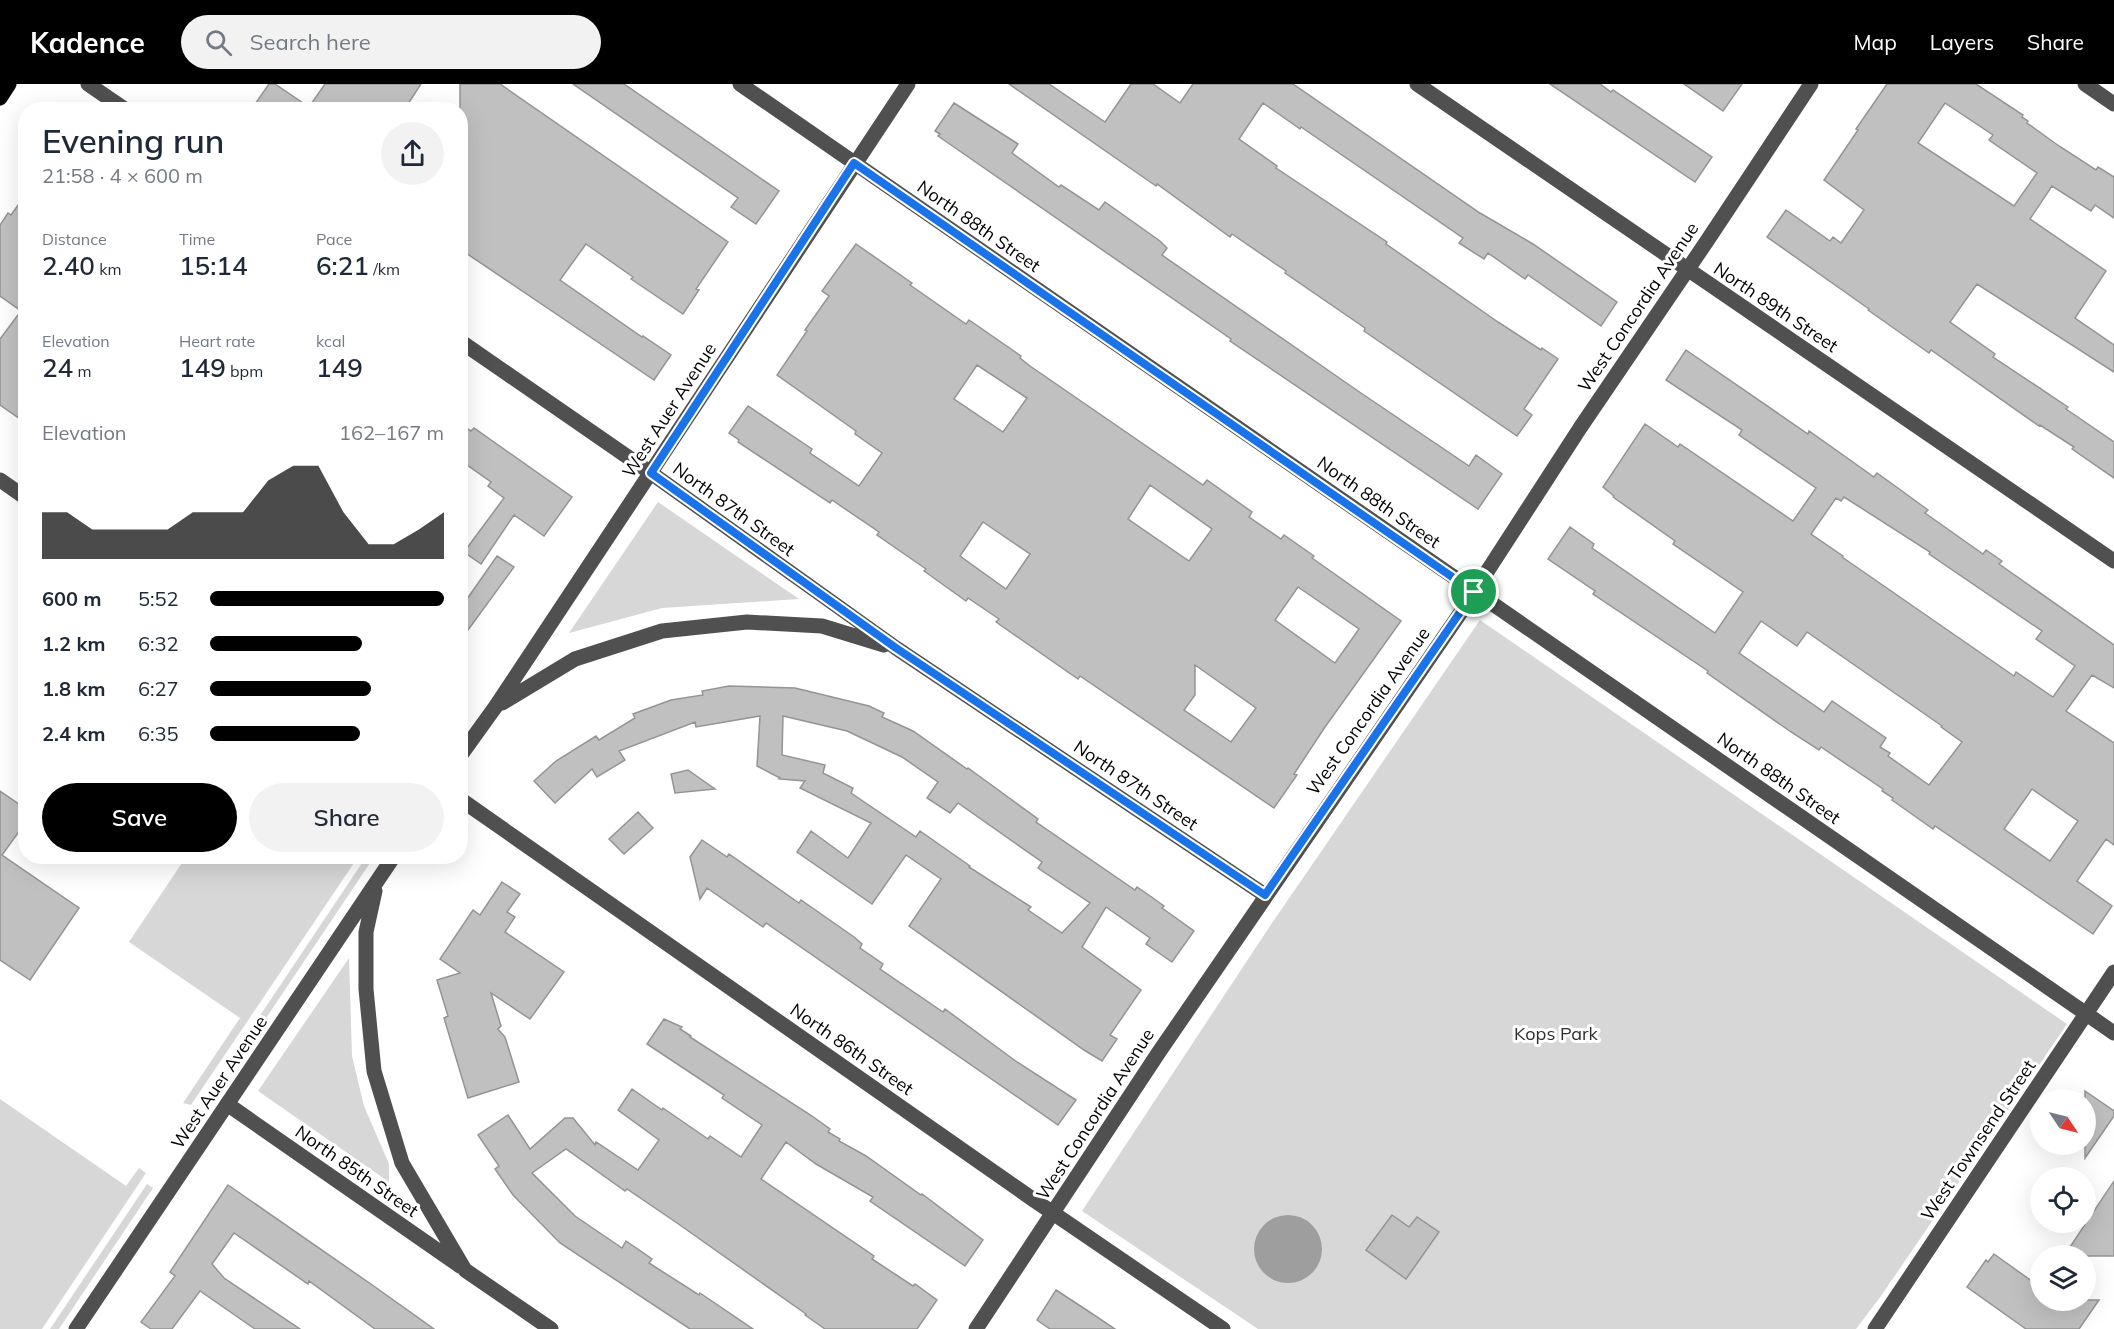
<!DOCTYPE html>
<html lang="en">
<head>
<meta charset="utf-8">
<style>
  body { margin:0; font-family:Mulish,sans-serif; background:#f2f2f3; color:#1f2937; height:100vh; display:flex; flex-direction:column; font-size:22px; white-space:nowrap }
  * { box-sizing:border-box; margin:0 }
  p { font-size:20px; color:#747a83 }
  .icon { flex:none; width:33px; height:33px; fill:none; stroke:currentColor; stroke-width:2; stroke-linecap:round; stroke-linejoin:round }
  .map { position:relative; flex:1; overflow:hidden }
  .drawer { position:absolute; left:18px; top:18px; width:450px; height:762px; display:flex; flex-direction:column; background:#fff; border-radius:24px; box-shadow:0 6px 24px #0002 }
  .drawer>* { flex:none }
  .needle { width:39px; rotate:125deg }
  .controls { position:absolute; left:2030px; top:1005px; display:grid; gap:12px }
  .controls a { display:grid; place-items:center; width:66px; height:66px; border-radius:50%; background:#fff; box-shadow:0 6px 24px #0002; font-size:30px }
  .pin { position:absolute; display:grid; place-items:center; width:51px; height:51px; color:#fff; margin:-26px; border:3px solid #fff; border-radius:50%; box-shadow:0 2px 6px #0007 }
  .round { display:grid; place-items:center; flex:none; width:63px; height:63px; border-radius:32px; background:#f2f2f3 }
  .overview { display:flex; align-items:center; justify-content:space-between; height:102px; padding:0 24px }
  h1 { font-size:33px; font-weight:600; line-height:45px }
  .figures { display:grid; grid-template-columns:repeat(3,1fr); gap:9px; height:102px; padding:6px 24px }
  .figures div { display:grid; align-content:center }
  .figures b { font-size:26px; font-weight:600 }
  .figures small { font-size:16px; font-weight:400 }
  .figures p { font-size:16px }
  .chart { height:168px; padding:12px 24px }
  .chart p { display:flex; justify-content:space-between }
  .chart svg { width:100%; height:108px; margin-top:6px; fill:#000; opacity:.7 }
  .cta { display:flex; gap:12px; margin-top:auto; padding:12px 24px }
  .cta a { flex:1; height:69px; border-radius:36px; background:#000; color:#fff; font-size:24px; font-weight:600; line-height:69px; text-align:center }
  .cta a+a { background:#f2f2f3; color:#1f2937 }
  ul { padding:0 24px; list-style:none; font-size:20px }
  li { display:grid; grid-template-columns:96px 72px 1fr; align-items:center; height:45px }
  li i { height:15px; border-radius:8px; background:#000 }
  header { display:flex; align-items:center; gap:36px; box-sizing:border-box; height:84px; padding:0 30px; background:#000; color:#fff }
  header strong { font-size:28px }
  nav { display:flex; gap:33px; margin-inline-start:auto; font-size:21px }
  .search { width:420px; height:54px; background:#f2f2f3; display:flex; align-items:center; gap:15px; box-sizing:border-box; padding:0 21px; border-radius:33px; color:#747a83; font-size:22px }
  .map>svg:first-child { display:block }
  .green { fill:#d7d7d7 }
  .water { fill:#9e9e9e }
  .building { fill:#c0c0c0; stroke:#949494; stroke-width:1.5; fill-rule:evenodd }
  .lines { fill:none; stroke-linecap:round; stroke-linejoin:round }
  .major-casing { stroke:#dbdbdb; stroke-width:16 }
  .minor { stroke:#505050; stroke-width:15 }
  .major { stroke:#000; stroke-width:15 }
  .route-casing { stroke:#fff; stroke-width:12 }
  .route { stroke:#1a73e8; stroke-width:8 }
  .labels { text-anchor:middle; dominant-baseline:central; stroke-width:6; stroke-linejoin:round; paint-order:stroke }
  .street-label { font-size:18px; fill:#000; stroke:#fff }
  .park-label { font-size:18px; fill:#2e2e2e; stroke:#fff }
</style>
</head>
<body>
<header>
<strong>Kadence</strong>
<div class="search"><svg class="icon" aria-label="search" viewBox="0 0 24 24"><circle cx="10" cy="10" r="6"/><path d="M15 15l6 6"/></svg>Search here</div>
<nav><a>Map</a><a>Layers</a><a>Share</a></nav>
</header>
<div class="map">
<svg width="2114" height="1245" viewBox="0 0 2114 1245">
  <rect width="100%" height="100%" fill="#fff"/>
  <path class="green" d="M658,418L799,515L662,524L569,549Z
    M1480,536L2067,940L1881,1212L1856,1245H1258L1082,1127L1268,845Z
    M186,773H358L191,1021L183,1019L240,934L129,858Z
    M366,773H374L240,973L235,969Z
    M349,874L352,972L364,1022L389,1080V1098L258,1007Z
    M0,1015L126,1102L139,1084L146,1089L42,1245H0Z
    M147,1100L153,1104L59,1245H50Z"/>
  <path class="water" d="M1254 1165a34 34 0 1 1 68 0a34 34 0 1 1-68 0Z"/>
  <path class="building" d="M269,0H275L309,23L325,0H421L404,26H251Z
    M460,0H500L728,158L696,205L699,206L683,230L631,195L633,193L586,160L560,196L642,253L643,252L671,271L654,296L460,165Z
    M573,0H624L779,107L756,140L731,123L738,114Z
    M1009,0H1049L1105,38L1131,0H1153L1180,19L1193,0H1293L1480,129L1533,160L1617,218L1601,242L1528,191L1525,195L1488,169L1484,175L1459,159L1463,154L1301,43L1300,45L1263,19L1239,55L1277,82L1276,84L1387,158L1386,160L1498,238L1541,266L1542,264L1558,275L1524,325L1532,331L1517,352L1364,247L1365,244L1285,189L1286,187L1232,150L1230,153L1157,100L1156,102Z
    M1550,0H1600L1611,8L1613,6L1712,73L1695,98Z
    M1684,0H1742L1723,27Z
    M1887,0H1976L2023,31L2022,33L2028,37L2027,39L2059,62L2096,86L2098,83L2114,93V134L2095,121L2091,127L2052,102L2030,135L2106,187L2075,234L2114,261V288L1977,200L1950,238L1995,270L1993,273L2068,323L2066,325L2114,358V394L2072,365L2074,363L2040,341L2039,342L1931,266L1929,269L1868,226L1869,225L1767,153L1786,126L1830,157L1833,153L1841,159L1864,126L1824,96L1858,46L1856,45ZM1945,19L1993,51L1989,56L2037,89L2014,122L1918,59Z
    M954,19L1018,60L1012,69L1059,103L1061,101L1099,126L1105,118L1160,157L1167,164L1162,171L1358,307L1469,382L1476,371L1502,390L1478,425L1230,257L1231,255L938,52L940,50L935,47Z
    M26,110V339L0,321V255L21,227L0,212V141L8,129L11,131Z
    M856,160L912,199L910,201L966,240L969,236L1021,272L1020,274L1030,282L1203,401L1207,396L1252,428L1249,433L1281,455L1284,451L1314,472L1312,474L1401,537L1325,643L1294,690L1297,691L1274,724L1080,592L1078,595L996,538L999,535L968,514L966,517L924,487L926,485L877,451L879,448L832,416L830,419L738,358L739,356L729,349L748,322L812,365L810,369L859,402L882,369L855,350L856,347L777,291L807,247L805,246L829,212L822,207ZM977,281L1027,314L1003,348L954,315ZM1150,401L1212,445L1189,477L1128,435ZM983,438L1030,470L1006,505L960,472ZM1298,503L1359,545L1335,579L1275,536ZM1195,581L1256,624L1231,658L1184,626L1195,611Z
    M1686,266L1808,350L1809,347L1874,393L1877,389L1902,407L1928,426L1925,429L1983,470L1986,466L2002,477L1999,480L2114,561V604L2092,591L2066,627L2114,659V761L2106,755L2077,797L2112,822L2093,850L1935,742L1933,745L1892,716L1893,714L1882,707L1883,705L1821,663L1819,666L1791,648L1707,589L1708,587L1593,510L1595,507L1548,475L1570,443L1594,460L1592,464L1715,549L1743,508L1673,460L1675,457L1613,413L1614,412L1603,403L1645,340L1678,363L1680,360L1793,437L1816,404L1739,351L1742,346L1666,296ZM1844,413L1930,468L1929,470L2042,547L2036,555L2075,582L2053,613L2016,588L2014,592L1842,473L1843,472L1811,450L1836,414L1841,417ZM1761,537L1797,562L1807,548L1942,642L1941,643L1962,658L1929,701L1888,672L1890,669L1880,663L1886,654L1832,617L1824,628L1739,569ZM2032,705L2078,737L2050,777L2004,745Z
    M460,340L471,347L474,344L572,413L544,452L514,431L481,480L464,468L504,414L488,402L491,398L460,376Z
    M497,472L514,483L460,557V525Z
    M729,602L795,604L869,622L884,629L882,633L913,647L967,685L968,684L1038,735L1036,738L1135,806L1137,803L1153,814L1164,822L1162,824L1194,847L1172,878L1146,860L1150,854L1106,823L1082,863L1141,906L1110,951L1117,955L1102,977L1084,966L909,842L941,795L906,771L872,820L797,768L811,747L848,774L871,739L800,704L805,697L779,695L780,694L757,682L760,632L696,643L695,638L619,667L625,676L597,693L592,685L555,719L534,697L556,677L596,652L599,656L635,634L633,630L671,616L703,611L702,607ZM783,632L847,647L902,673L938,698L927,714L950,729L958,719L1042,778L1038,784L1090,819L1062,849L1028,826L1031,823L969,783L970,782L920,747L916,753L851,709L853,704L823,689L825,681L782,671Z
    M688,686L715,705L675,709L671,690Z
    M0,707L26,725V738L2,771L79,824L30,896L0,876Z
    M638,728L653,744L624,770L609,755Z
    M702,756L727,773L729,770L799,819L801,816L854,853L862,860L860,864L883,880L880,885L943,928L945,925L1017,978L1076,1016L1058,1041L766,839L763,843L707,804L700,815L690,773Z
    M502,798L520,810L507,828L515,833L505,848L564,888L530,935L491,909L501,942L498,945L505,953L519,998L468,1014L444,934L448,932L437,896L460,889L440,875L473,826L480,831Z
    M664,935L682,943L680,945L691,952L690,953L812,1032L830,1045L828,1048L840,1055L839,1057L866,1072L921,1111L922,1110L983,1156L965,1182L870,1117L873,1113L816,1080L786,1058L761,1095L874,1172L872,1175L913,1202L915,1200L937,1216L917,1245H825L805,1231L806,1230L677,1139L627,1105L625,1107L566,1065L532,1089L575,1132L622,1164L626,1157L652,1175L649,1179L699,1211L700,1209L753,1245H690L560,1159L513,1111L495,1085L499,1082L478,1051L508,1031L530,1065L565,1034H573L595,1061L596,1058L638,1086L659,1056L618,1026L632,1005L662,1026L663,1024L708,1055L710,1052L741,1073L762,1041L722,1014L724,1011L647,960Z
    M2085,1007L2114,1027V1032L2085,1074Z
    M2114,1097V1172H2064Z
    M228,1101L378,1205L434,1245H375L309,1197L308,1200L234,1149L212,1180L224,1194L300,1245H255L200,1207L172,1245H151L141,1238L175,1192L170,1188Z
    M1392,1131L1409,1143L1417,1133L1439,1148L1406,1195L1366,1166Z
    M1994,1170L2040,1203V1216H2099L2079,1245H2026L1967,1203L1986,1176L1988,1178Z
    M1056,1206L1085,1225L1115,1245H1050L1037,1236Z"/>
  <g class="lines">
    <g class="major-casing">
      <path id="major" d="M0,14L9,0"/>
    </g>
    <path class="minor" d="M88,0L126,26
      M740,0L2114,949
      M1417,0L2114,477
      M2085,0L2114,20
      M460,257L651,389L896,564L1265,811
      M0,396L26,414
      M502,619L575,575L662,547L747,538L822,542L884,561
      M460,672L496,622L908,0
      M460,715L1031,1114L1223,1245
      M375,807L366,848V905L374,987L402,1079L465,1186L551,1245
      M227,1020L460,1182
      M76,1245L394,772
      M976,1245L1159,968L1459,531L1580,344L1707,157L1811,0
      M1875,1245L2114,888"/>
    <use href="#major" class="major"/>
  </g>
  <g class="lines">
    <g class="route-casing">
      <path id="route" d="M854,79L1474,508L1265,811L896,564L651,389Z"/>
    </g>
    <use href="#route" class="route"/>
  </g>
  <g class="labels">
    <g class="street-label">
      <text transform="translate(979 142) rotate(35)">North 88th Street</text>
      <text transform="translate(1638 223) rotate(-56)">West Concordia Avenue</text>
      <text transform="translate(1776 223) rotate(34)">North 89th Street</text>
      <text transform="translate(669 326) rotate(-57)">West Auer Avenue</text>
      <text transform="translate(1379 418) rotate(35)">North 88th Street</text>
      <text transform="translate(734 425) rotate(36)">North 87th Street</text>
      <text transform="translate(1368 627) rotate(-55)">West Concordia Avenue</text>
      <text transform="translate(1779 694) rotate(35)">North 88th Street</text>
      <text transform="translate(1136 701) rotate(34)">North 87th Street</text>
      <text transform="translate(852 965) rotate(35)">North 86th Street</text>
      <text transform="translate(219 998) rotate(-56)">West Auer Avenue</text>
      <text transform="translate(1095 1030) rotate(-57)">West Concordia Avenue</text>
      <text transform="translate(1978 1056) rotate(-56)">West Townsend Street</text>
      <text transform="translate(357 1087) rotate(35)">North 85th Street</text>
    </g>
    <g class="park-label">
      <text x="1556" y="949">Kops Park</text>
    </g>
  </g>
</svg>
<div class="controls">
<a><svg class="needle" viewBox="-14 -14 28 28"><path d="M0-13l5 13h-10z" fill="#e53935"/><path d="M0 13l5-13h-10z" fill="#747a83"/></svg></a>
<a><svg class="icon" aria-label="locate" viewBox="0 0 24 24"><circle cx="12" cy="12" r="6"/><path d="M12 2v4M12 18v4M2 12h4M18 12h4"/></svg></a>
<a><svg class="icon" aria-label="layers" viewBox="0 0 24 24"><path d="M12 4l9 5-9 5-9-5zM3 14l9 5 9-5"/></svg></a>
</div>
<div class="pin" style="left:1474px;top:508px;background:#1e9e55"><svg class="icon" aria-label="arrive" viewBox="0 0 24 24"><path d="M6 21V4h12l-3 4 3 4H6"/></svg></div>
<section class="drawer">
<div class="overview"><div><h1>Evening run</h1><p>21:58 · 4 × 600 m</p></div><a class="round"><svg class="icon" aria-label="share" viewBox="0 0 24 24"><path d="M12 15V3M7 8l5-5 5 5M5 13v7h14v-7"/></svg></a></div>
<div class="figures">
<div><p>Distance</p><b>2.40<small> km</small></b></div>
<div><p>Time</p><b>15:14</b></div>
<div><p>Pace</p><b>6:21<small> /km</small></b></div>
</div>
<div class="figures">
<div><p>Elevation</p><b>24<small> m</small></b></div>
<div><p>Heart rate</p><b>149<small> bpm</small></b></div>
<div><p>kcal</p><b>149</b></div>
</div>
<div class="chart"><p><span>Elevation</span>162–167 m</p>
<svg viewBox="0 0 160 44" preserveAspectRatio="none"><path d="M0 44V25L10 25L20 32L30 32L40 32L50 32L60 25L70 25L80 25L90 12L100 6L110 6L120 25L130 38L140 38L150 32L160 25V44z"/></svg>
</div>
<ul>
<li><b>600 m</b>5:52<i style="width:100%"></i></li>
<li><b>1.2 km</b>6:32<i style="width:65%"></i></li>
<li><b>1.8 km</b>6:27<i style="width:69%"></i></li>
<li><b>2.4 km</b>6:35<i style="width:64%"></i></li>
</ul>
<div class="cta"><a>Save</a><a>Share</a></div>
</section>
</div>
</body>
</html>
